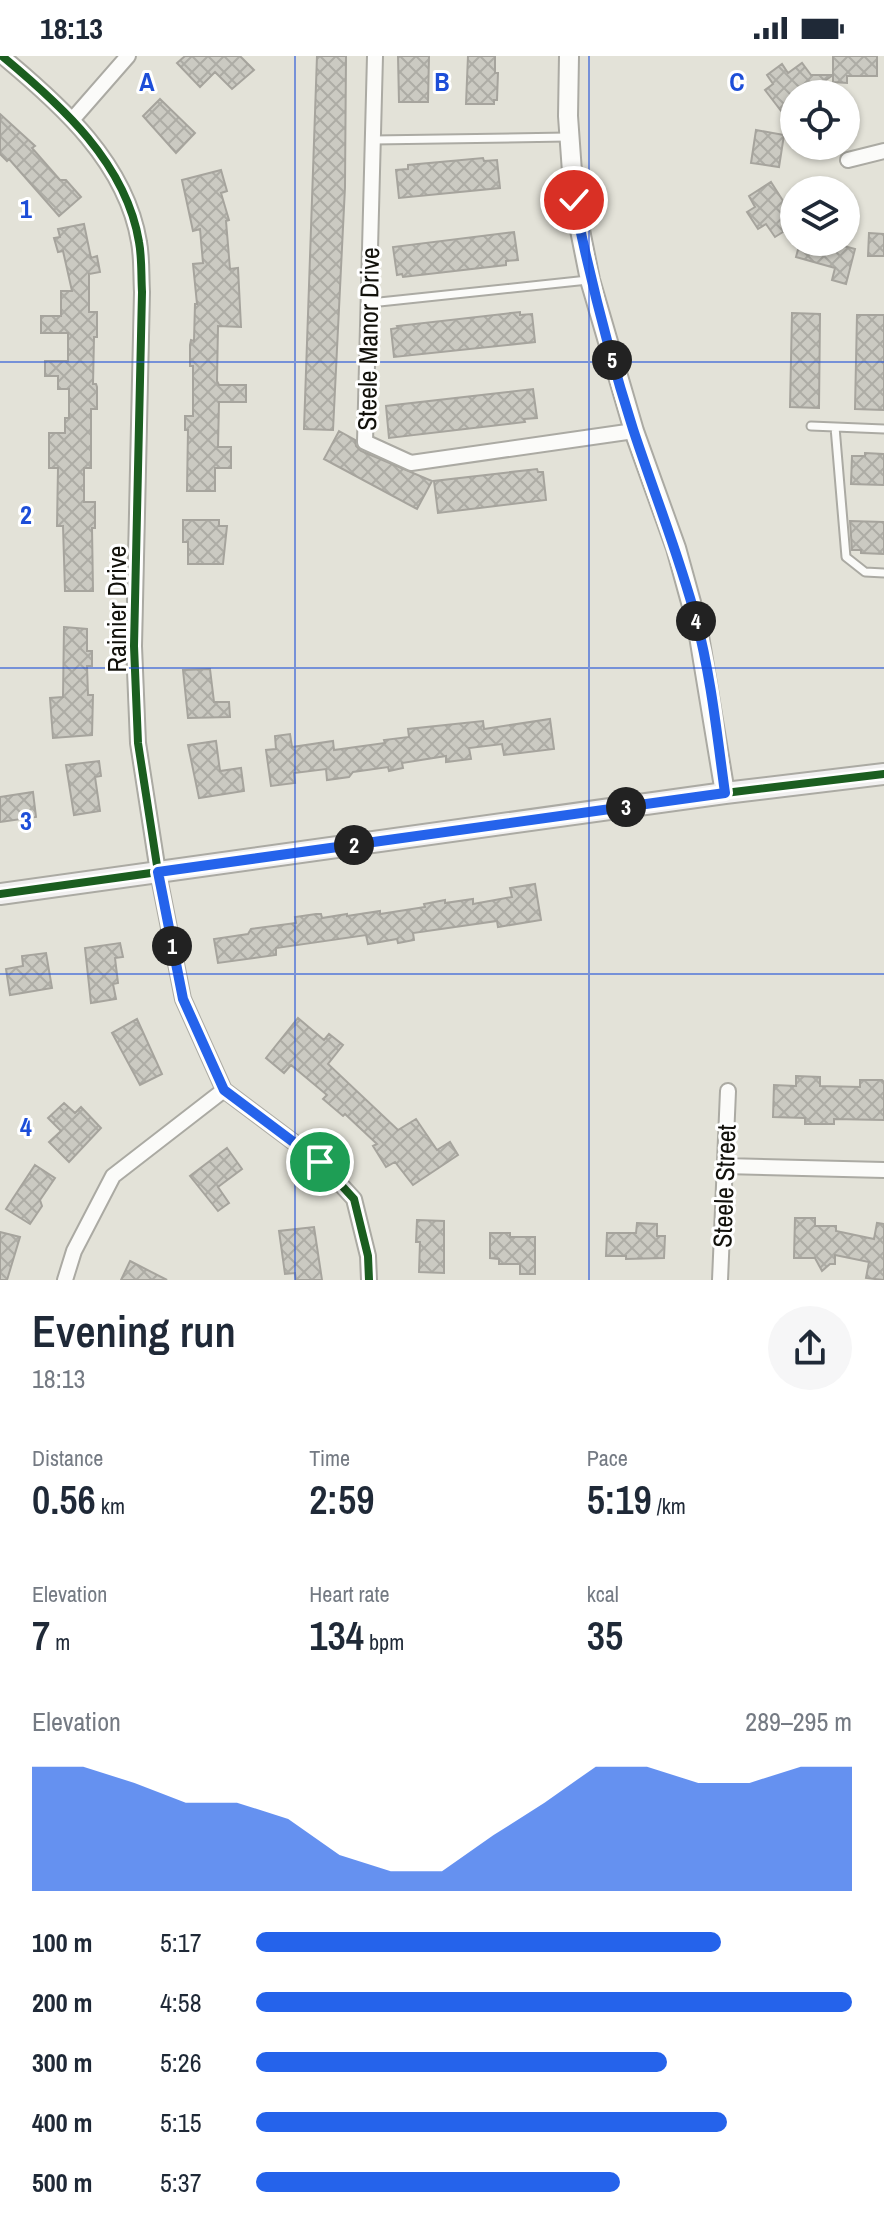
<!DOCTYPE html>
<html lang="en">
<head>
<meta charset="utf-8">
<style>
  body { margin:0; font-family:"Archivo Narrow",sans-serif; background:#f6f6f7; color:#1f2937; height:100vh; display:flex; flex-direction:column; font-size:30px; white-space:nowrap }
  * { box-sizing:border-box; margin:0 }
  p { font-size:26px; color:#747a83 }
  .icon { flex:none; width:44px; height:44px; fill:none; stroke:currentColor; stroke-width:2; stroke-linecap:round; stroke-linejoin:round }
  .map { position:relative; height:1224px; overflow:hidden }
  .sheet { display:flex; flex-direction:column; background:#fff; flex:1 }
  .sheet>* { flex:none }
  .controls { position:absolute; left:780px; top:24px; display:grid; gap:16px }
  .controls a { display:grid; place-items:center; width:80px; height:80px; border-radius:50%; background:#fff; box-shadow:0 2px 6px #0004; font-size:40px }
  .pin { position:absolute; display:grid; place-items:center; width:68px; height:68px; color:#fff; margin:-34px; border:4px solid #fff; border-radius:50%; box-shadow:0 2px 8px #0007 }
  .km { position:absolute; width:40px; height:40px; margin:-20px; border-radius:50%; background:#222; color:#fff; font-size:22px; line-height:40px; text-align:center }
  .round { display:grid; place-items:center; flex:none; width:84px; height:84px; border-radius:42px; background:#f6f6f7 }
  .summary { display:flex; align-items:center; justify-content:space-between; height:136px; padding:0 32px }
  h1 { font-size:44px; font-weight:600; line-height:60px }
  .metrics { display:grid; grid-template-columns:repeat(3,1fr); gap:12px; height:136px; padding:8px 32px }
  .metrics div { display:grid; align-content:center }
  .metrics b { font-size:40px; font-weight:600 }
  .metrics small { font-size:22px; font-weight:400 }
  .metrics p { font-size:22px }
  .chart { height:224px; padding:16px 32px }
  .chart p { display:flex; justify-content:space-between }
  .chart svg { width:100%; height:144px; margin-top:8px; fill:#2563eb; opacity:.7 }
  ul { padding:0 32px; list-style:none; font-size:26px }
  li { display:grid; grid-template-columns:128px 96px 1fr; align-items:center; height:60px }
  li i { height:20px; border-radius:10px; background:#2563eb }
  .status { display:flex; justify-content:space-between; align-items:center; height:56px; padding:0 40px; background:#fff; direction:ltr }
  .status svg { height:22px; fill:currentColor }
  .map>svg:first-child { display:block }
  .building { fill:url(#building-cross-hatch); stroke:#a6a49d; stroke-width:2 }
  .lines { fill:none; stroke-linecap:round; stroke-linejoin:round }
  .service-casing { stroke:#abaaa3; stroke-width:11 }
  .minor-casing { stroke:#abaaa3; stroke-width:18 }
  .tertiary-casing { stroke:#abaaa3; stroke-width:22 }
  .secondary-casing { stroke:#abaaa3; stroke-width:24 }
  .service { stroke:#fbfbf9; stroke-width:7 }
  .minor { stroke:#fbfbf9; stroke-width:14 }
  .tertiary { stroke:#fbfbf9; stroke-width:18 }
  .secondary { stroke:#f1f0f0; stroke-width:20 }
  .cycleway-casing { stroke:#fff; stroke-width:13 }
  .cycleway { stroke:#1b5e20; stroke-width:8 }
  .route-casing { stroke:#fff; stroke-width:16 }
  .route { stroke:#2563eb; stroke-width:10 }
  .grid { fill:none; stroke:#1d4ed8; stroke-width:2; stroke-opacity:0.55 }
  .labels { text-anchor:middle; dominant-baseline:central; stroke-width:6; stroke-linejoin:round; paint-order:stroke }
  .street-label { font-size:26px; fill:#12110b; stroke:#fff }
  .grid-label { font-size:26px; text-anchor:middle; font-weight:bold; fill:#1d4ed8; stroke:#fff; stroke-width:6; stroke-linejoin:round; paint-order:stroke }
</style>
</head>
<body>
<div class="status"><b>18:13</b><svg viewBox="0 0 49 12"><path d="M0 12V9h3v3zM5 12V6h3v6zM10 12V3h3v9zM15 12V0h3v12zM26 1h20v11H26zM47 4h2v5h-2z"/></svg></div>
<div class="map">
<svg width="884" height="1224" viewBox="0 0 884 1224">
  <defs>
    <pattern id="building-cross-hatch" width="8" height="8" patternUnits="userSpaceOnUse" patternTransform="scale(2)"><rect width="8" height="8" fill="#cbcac2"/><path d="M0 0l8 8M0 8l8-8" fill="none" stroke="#adaca5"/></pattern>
  </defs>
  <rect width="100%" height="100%" fill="#e3e2d8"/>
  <path class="building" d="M185,0H240L254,14L232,33L215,16L200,31L177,7Z
    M317,0H346L345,131L333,374L304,373Z
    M398,0H429L428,46H399Z
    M468,0H495V17H498L497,44H494V48H466Z
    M833,0H877V20H847V27L833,26V19L807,38H794V47L782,56L765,34L773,28L767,19L782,8L788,17L802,7L811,19H833Z
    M160,43L195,77L176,97L143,60Z
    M0,58L35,90L32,92L60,124H66L81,141L59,160L9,103L7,105L0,98Z
    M756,74L784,79L779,111L751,107Z
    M483,102L484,105L497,104L500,132L399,142L396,114L408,113V109Z
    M221,114L227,135L221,137L229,164L226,165L230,213L238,212L241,271L218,270L217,325L219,329H246V346H219L218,391H231V412H215V435H187L188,374H185V360H193V310H190V289L191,284L194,285L195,248H197L193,208L203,207L200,173L193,175L182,124Z
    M771,126L794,162V169L775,181L766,168L758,173L747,156L755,151L749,140Z
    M84,168L91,202L97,200L100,216L89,218V256H97V281H94L93,328H96L97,331V353H91V412H84V446H95V472H92L93,535H65L63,470H57L58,412H49V377H65V362H69V333H58V320H45V305H68V277H41V260H61V235H72L63,195L58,196L54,182L60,181L58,173Z
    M514,176L518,204L506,205V209L403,221L402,218L397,219L393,191Z
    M869,177L884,178V200H868Z
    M800,186H829L855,193L846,228L832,224L835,212L796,201Z
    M520,256V259L532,258L535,286L394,301L391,273L398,272L397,270Z
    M792,257L820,258L819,352L790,351Z
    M857,259H884V354L855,353Z
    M533,333L537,362L524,363L525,366L389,382L386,350Z
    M339,375L355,384L356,390L361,395L432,425L417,453L324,403Z
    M865,397L884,398V429L851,428L852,400H865Z
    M537,413L538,416H543L546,444L438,457L434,425Z
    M183,464H219V470H227L223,508H188V486H183Z
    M850,465L884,466V498L861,497V494H852Z
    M64,571L87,573V595H92V610H87L88,639H93L92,679L53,682L50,642L63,641Z
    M210,613L214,646H229L230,661L188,662L183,614Z
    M550,663L554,693L504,699L502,688L469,692L471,703L446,706V700L402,707L403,712L389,715L388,711L353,716L349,721L327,724L326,713L294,717L295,727L271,730L266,694L276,693L275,680L290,678L292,691L333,685L334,694L385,687L384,684L409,681L408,673L483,665L484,673Z
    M216,685L220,715L241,712L244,735L199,742L188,689Z
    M99,705L101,720L95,721L100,755L74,759L66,709Z
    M33,736L36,761L0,766V741Z
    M535,828L541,864L498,871L497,865L413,877L414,884L398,887L397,883L368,888L366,879L276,892V899L218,907L214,883L248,878L251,873L296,867L295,861L316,858H321L322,862L347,858V860L380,855V858L425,851L424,848L445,844V847L473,843V848L512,841L510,832Z
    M120,887L123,901L115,902L118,927L113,928L116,943L91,947L85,892Z
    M46,897L52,932L10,939L6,913L23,910L22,900Z
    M298,962L324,984L329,978L343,989L328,1008L398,1074L416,1063L437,1094L450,1086L458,1099L413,1129L395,1106L386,1111L373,1090L377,1088L345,1058L343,1060L323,1043L327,1039L291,1009L284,1017L266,1002Z
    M137,963L162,1018L140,1029L112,977Z
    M796,1020L820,1021V1030L860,1031V1024H882L884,1026V1064L834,1063V1068H805V1062L773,1061L774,1029L796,1030Z
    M64,1047L75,1057L81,1051L101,1072L69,1106L49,1086L61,1075L48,1062Z
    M227,1092L242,1113L218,1131L229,1147L218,1155L190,1120Z
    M35,1109L55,1122L40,1144L42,1150L30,1168L6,1153Z
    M795,1162H815V1170H836V1175L874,1183L877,1167L884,1168V1224L866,1222L869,1206L835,1199V1208H830L822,1215L815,1202H794Z
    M417,1164L444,1165V1217L419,1216L420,1186H416Z
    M637,1167L657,1168V1180H665L664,1202L626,1203V1200H606L607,1177H636Z
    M314,1171L322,1224H296L295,1217L285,1218L279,1175Z
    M0,1176L20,1181L7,1224H0Z
    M490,1177H510V1181H535V1218H520V1208H499V1203L490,1202Z
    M130,1205L167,1224H121Z"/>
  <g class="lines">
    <g class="service-casing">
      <path id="service" d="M373,84L567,81
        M370,247L588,224
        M811,370L884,373
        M835,371L846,501L865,516L884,517"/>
    </g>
    <g class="minor-casing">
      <path id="minor" d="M2,0C61,49 126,107 139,186C142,202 141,219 142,236L134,590L138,687L158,816L183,943L224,1034L320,1106L354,1143L368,1200L369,1224
        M375,0L365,386L411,407L634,375
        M72,64L128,0
        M848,104L884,95
        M724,1110L884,1114
        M65,1224L74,1195L113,1120L224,1034
        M720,1224L728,1035"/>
    </g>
    <g class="tertiary-casing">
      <path id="tertiary" d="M569,0L568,60L574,144L590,224L634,375L676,492L697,568L725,737"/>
    </g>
    <g class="secondary-casing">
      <path id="secondary" d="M0,838L725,737L884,718"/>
    </g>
    <use href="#service" class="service"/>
    <use href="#minor" class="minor"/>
    <use href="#tertiary" class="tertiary"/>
    <use href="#secondary" class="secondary"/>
    <g class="cycleway-casing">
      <path id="cycleway" d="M2,0C61,49 126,107 139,186C142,202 141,219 142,236L134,590L138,687L158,816L183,943L224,1034L320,1106L354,1143L368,1200L369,1224
        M0,838L725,737L884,718"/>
    </g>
    <use href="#cycleway" class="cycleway"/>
  </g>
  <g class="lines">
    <g class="route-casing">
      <path id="route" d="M320,1106L224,1034L183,943L158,816L725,737C717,679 711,620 696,563C679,499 654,437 633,373C609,298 590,222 574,144"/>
    </g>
    <use href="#route" class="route"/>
  </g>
  <path class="grid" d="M295,0V1224M589,0V1224M0,306H884M0,612H884M0,918H884"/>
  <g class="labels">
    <g class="street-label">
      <text transform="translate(368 283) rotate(-89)">Steele Manor Drive</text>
      <text transform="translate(116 553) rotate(-90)">Rainier Drive</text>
      <text transform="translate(724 1130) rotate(-88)">Steele Street</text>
    </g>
  </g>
  <g class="grid-label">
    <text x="147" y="35">A</text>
    <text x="442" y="35">B</text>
    <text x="737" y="35">C</text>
    <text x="26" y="162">1</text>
    <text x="26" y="468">2</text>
    <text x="26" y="774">3</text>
    <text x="26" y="1080">4</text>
  </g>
</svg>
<div class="controls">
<a><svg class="icon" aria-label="locate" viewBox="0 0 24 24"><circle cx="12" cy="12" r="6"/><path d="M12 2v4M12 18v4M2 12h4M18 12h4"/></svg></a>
<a><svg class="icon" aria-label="layers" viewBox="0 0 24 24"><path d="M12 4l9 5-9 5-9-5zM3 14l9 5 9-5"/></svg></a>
</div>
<div class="pin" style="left:320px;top:1106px;background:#1e9e55"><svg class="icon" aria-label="arrive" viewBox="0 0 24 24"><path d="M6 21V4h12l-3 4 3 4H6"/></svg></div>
<div class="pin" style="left:574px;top:144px;background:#d93025"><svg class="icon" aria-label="check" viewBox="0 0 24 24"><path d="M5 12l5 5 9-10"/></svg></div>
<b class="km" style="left:172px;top:890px">1</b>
<b class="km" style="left:354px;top:789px">2</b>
<b class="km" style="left:626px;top:751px">3</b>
<b class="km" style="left:696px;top:565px">4</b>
<b class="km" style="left:612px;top:304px">5</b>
</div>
<section class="sheet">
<div class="summary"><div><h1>Evening run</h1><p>18:13</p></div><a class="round"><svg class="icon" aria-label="share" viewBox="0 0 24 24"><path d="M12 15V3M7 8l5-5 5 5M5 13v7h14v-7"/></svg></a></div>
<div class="metrics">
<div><p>Distance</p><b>0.56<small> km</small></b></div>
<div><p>Time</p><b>2:59</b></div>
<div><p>Pace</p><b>5:19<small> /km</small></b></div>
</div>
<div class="metrics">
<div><p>Elevation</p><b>7<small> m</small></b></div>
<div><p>Heart rate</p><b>134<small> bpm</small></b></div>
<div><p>kcal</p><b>35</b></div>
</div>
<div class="chart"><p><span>Elevation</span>289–295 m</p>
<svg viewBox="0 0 160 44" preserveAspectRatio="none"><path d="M0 44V6L10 6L20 11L30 17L40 17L50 22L60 33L70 38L80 38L90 27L100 17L110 6L120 6L130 11L140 11L150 6L160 6V44z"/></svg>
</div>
<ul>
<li><b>100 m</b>5:17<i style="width:78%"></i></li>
<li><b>200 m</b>4:58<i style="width:100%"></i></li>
<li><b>300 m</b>5:26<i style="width:69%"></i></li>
<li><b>400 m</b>5:15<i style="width:79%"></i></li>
<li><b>500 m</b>5:37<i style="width:61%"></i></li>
</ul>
</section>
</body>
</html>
